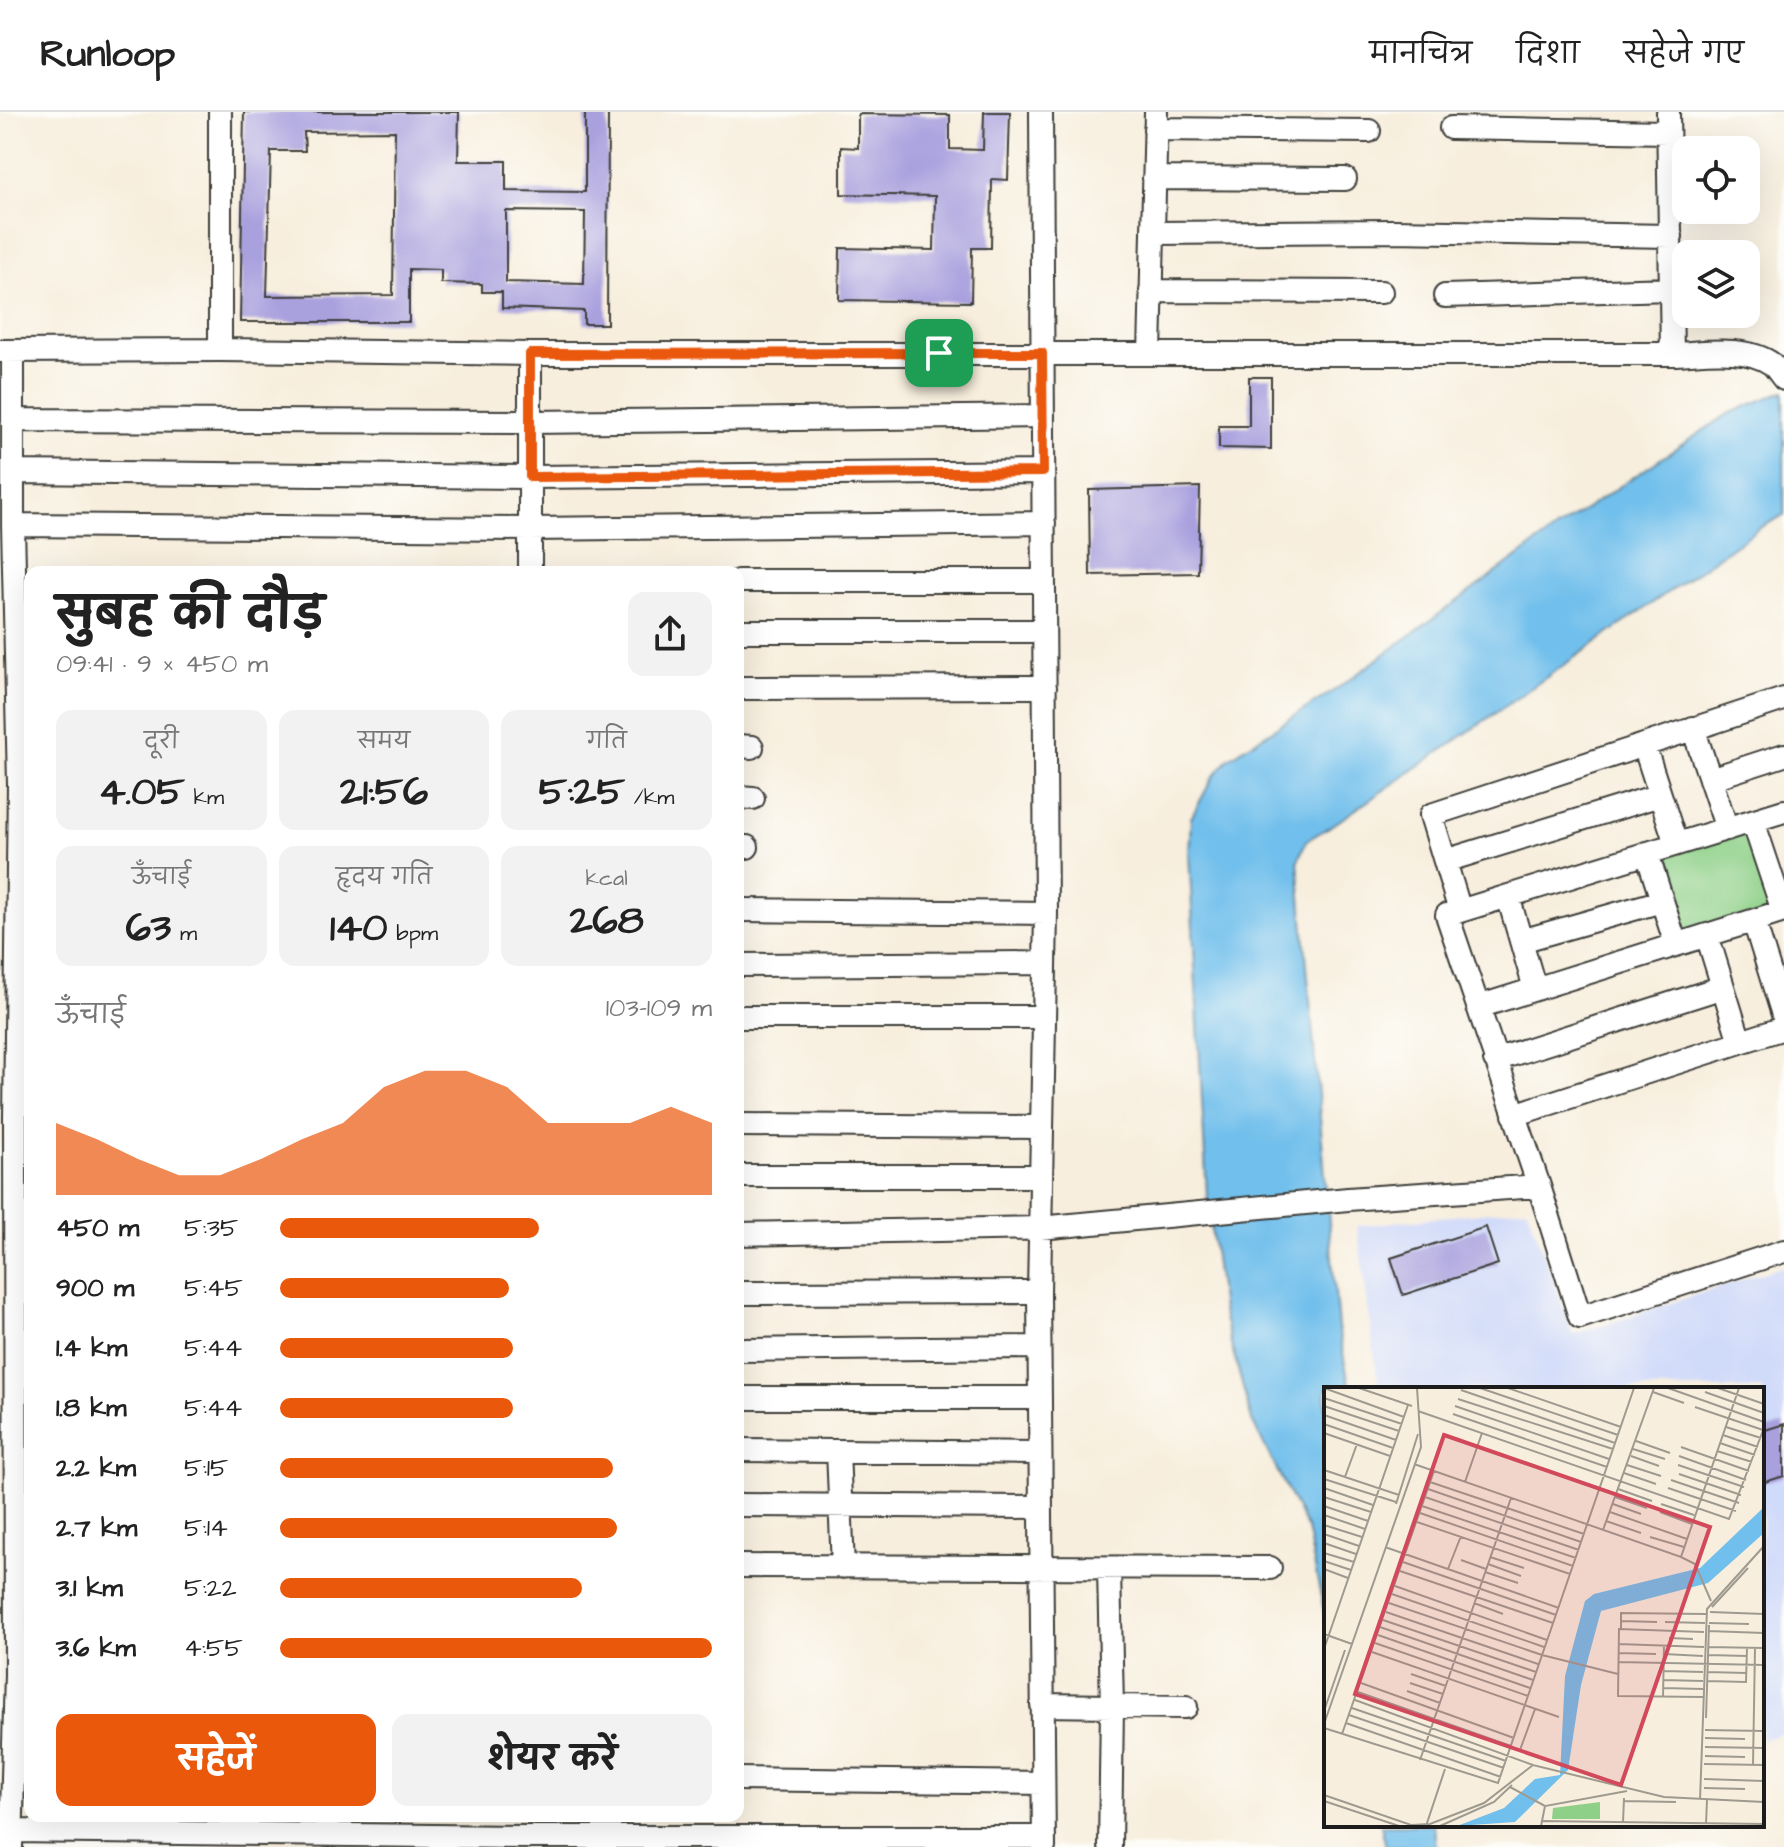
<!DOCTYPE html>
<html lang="hi">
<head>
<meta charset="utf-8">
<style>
  body { margin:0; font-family:"Architects Daughter","Playpen Sans Deva",sans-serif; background:#f2f2f2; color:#222; height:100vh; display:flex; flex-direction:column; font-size:30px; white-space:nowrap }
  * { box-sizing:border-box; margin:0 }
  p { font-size:26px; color:#767676 }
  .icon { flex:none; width:44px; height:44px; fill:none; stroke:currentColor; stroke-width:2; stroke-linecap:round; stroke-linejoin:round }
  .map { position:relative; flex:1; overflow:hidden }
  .sheet { position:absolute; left:24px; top:454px; width:720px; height:1256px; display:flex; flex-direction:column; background:#fff; border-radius:16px; box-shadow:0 8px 32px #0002 }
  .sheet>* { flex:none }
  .controls { position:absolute; left:1672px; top:24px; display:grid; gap:16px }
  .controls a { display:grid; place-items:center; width:88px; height:88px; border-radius:16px; background:#fff; box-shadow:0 8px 32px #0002; font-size:40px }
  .pin { position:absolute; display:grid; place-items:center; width:68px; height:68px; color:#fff; margin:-34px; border-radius:16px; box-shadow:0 4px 12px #0006 }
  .round { display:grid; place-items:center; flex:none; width:84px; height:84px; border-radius:16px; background:#f2f2f2 }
  .headline { display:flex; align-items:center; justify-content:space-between; height:136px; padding:0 32px }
  h1 { font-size:44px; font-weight:700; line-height:60px }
  .stats { display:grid; grid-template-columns:repeat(3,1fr); gap:12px; height:136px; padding:8px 32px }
  .stats div { display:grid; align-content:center; border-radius:16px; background:#f2f2f2; text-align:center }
  .stats b { font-size:40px; font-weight:700 }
  .stats small { font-size:22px; font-weight:400 }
  .stats p { font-size:22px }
  .chart { height:224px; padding:16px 32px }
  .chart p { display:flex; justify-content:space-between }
  .chart svg { width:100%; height:144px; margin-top:8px; fill:#ea580c; opacity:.7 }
  .primary-button { display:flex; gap:16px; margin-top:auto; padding:16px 32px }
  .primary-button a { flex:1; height:92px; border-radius:16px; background:#ea580c; color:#fff; font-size:32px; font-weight:700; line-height:92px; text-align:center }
  .primary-button a+a { background:#f2f2f2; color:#222 }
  ul { padding:0 32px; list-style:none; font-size:26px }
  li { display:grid; grid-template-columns:128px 96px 1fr; align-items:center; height:60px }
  li i { height:20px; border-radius:10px; background:#ea580c }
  header { display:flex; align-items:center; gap:48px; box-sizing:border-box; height:112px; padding:0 40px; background:#fff; border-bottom:2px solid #e0e0e0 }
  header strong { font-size:38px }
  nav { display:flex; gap:44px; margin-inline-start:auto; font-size:28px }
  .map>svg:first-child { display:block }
  .built { fill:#d0daf9 }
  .green { fill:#8ed088; stroke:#557652; stroke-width:2 }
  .water { fill:#71bfec; stroke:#466e84; stroke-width:2 }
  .building { fill:#a9a0de; fill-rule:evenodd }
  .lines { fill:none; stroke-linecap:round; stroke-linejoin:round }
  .street-casing { stroke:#3d3c39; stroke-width:26 }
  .street { stroke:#fff; stroke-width:22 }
  .route-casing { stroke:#fff; stroke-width:16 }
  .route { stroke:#ea580c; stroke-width:10 }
  .inset-road { fill:none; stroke:#9f9a90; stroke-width:2 }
  .view { fill:#d1495b; fill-opacity:0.15; stroke:#d1495b; stroke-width:4 }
  .inset-edge { fill:none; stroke:#1c1c1c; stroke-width:4 }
</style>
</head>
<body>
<header>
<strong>Runloop</strong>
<nav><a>मानचित्र</a><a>दिशा</a><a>सहेजे गए</a></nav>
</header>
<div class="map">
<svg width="1784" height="1735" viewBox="0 0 1784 1735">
  <rect width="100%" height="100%" fill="#fdfcf7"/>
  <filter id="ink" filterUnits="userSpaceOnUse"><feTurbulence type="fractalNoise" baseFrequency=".0125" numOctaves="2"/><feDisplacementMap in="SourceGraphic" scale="16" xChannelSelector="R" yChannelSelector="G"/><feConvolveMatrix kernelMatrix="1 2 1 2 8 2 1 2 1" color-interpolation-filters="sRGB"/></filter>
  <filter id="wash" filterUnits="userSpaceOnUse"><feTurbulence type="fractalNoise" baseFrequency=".006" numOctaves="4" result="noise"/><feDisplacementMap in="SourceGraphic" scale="32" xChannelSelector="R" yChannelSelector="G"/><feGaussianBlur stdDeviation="1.8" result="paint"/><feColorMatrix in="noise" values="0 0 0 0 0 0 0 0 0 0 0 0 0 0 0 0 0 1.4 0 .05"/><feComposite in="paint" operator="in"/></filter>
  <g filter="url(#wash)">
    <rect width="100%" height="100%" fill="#f7eedd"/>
    <path class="built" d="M1527,1096L1573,1223L1784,1154V1620L1762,1628V1277H1379L1357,1114Z"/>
    <path class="green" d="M1751,715L1777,797L1677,829L1650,747Z"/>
    <path class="water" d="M1784,279V403L1758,417L1474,616L1336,711L1306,729L1298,749L1338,1215L1350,1277H1326V1509L1307,1417L1252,1309L1222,1199L1207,1085L1189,741L1191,706L1213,665L1229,646L1338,576L1556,417L1728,302Z
      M1381,1713H1434L1436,1735H1386Z"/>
    <g id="blocks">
      <path class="building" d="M244,0H459L458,49H506V79L585,80V0H608L607,212H584V199L502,196V180H482V172L441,171V158L409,157V210H240ZM395,19L393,183L267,184L271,39H305L304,20ZM506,99L585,100L584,172L506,170Z
        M984,0H1010L1008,68L992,67L991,136H972L971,190L839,188L840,136L934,138L935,84L841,82V35L858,36V2L950,3V37L983,38Z
        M1249,265H1271V337L1219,336V314H1249Z
        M1200,375L1198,461L1090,463L1089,378Z
        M1486,1115L1498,1152L1403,1183L1391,1146Z
        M1784,1312V1364L1762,1371V1319Z"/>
    </g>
  </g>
  <g filter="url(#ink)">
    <use href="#blocks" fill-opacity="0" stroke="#3d3c39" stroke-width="2"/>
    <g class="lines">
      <g class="street-casing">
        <path id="street" d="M1041,0L1046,801L1039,1180L1044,1735
          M1451,16L1668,20
          M1155,17L1369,19
          M1154,66L1345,67
          M1154,121L1394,119L1671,124
          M1151,179L1381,180
          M1445,184L1670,177
          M220,238V0
          M0,239L220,238L530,242H1672L1668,0
          M1150,242L1156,0
          M1672,242C1702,241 1746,233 1772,252C1776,256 1780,262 1784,267
          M13,308L530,310L1043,304
          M13,360L530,365L1043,360
          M13,413L530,417L1044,411
          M530,460V242
          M738,469H1044
          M738,519H1044
          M738,576L1045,575
          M1693,616L1727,717
          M1644,633L1676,732
          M738,634L752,635
          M1710,667L1784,643
          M738,685L753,686
          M1784,699L1447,803L1539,1074L1580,1205L1784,1139
          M1753,709L1783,799
          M738,735H747
          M1647,741L1676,833
          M1445,749L1660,683
          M1508,784L1535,877
          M738,798L1046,801
          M1460,799L1431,703L1784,587
          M1754,809L1784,906
          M1707,823L1740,930
          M1521,829L1662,789
          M738,853L1044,851
          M1478,895L1784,799
          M738,905H1043
          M1495,948L1723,875
          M1514,1003L1784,916
          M738,1013L1041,1015
          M738,1064H1039
          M738,1122L1040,1116L1348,1087L1539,1074
          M738,1181L1039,1180
          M738,1238L1039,1235
          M738,1286H1039
          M738,1338L1040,1341
          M838,1339L843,1455
          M738,1393L1040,1395
          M738,1454L1270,1456
          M1109,1457L1112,1595L1110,1735
          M1042,1593L1186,1595
          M738,1667L1043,1671
          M11,1719L525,1725H1044
          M11,1735L16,1562L15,1006L19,672L13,413V239"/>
      </g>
      <use href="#street" class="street"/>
    </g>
  </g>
  <g class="lines" filter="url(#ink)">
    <g class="route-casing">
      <path id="route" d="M939,241H1042L1043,360L530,365V242Z"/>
    </g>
    <use href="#route" class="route"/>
  </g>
  <g transform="translate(1324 1275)">
    <rect width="440" height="440" fill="#f7eedd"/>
    <path d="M276,415V432H228L229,421Z" fill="#8ed088"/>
    <path d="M440,120V146L384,196L277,224L257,298L244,383L191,435L133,439L180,421L211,392L236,388L241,289L261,214L270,207L376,181Z" fill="#71bfec"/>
    <path class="inset-road" d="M0,1L80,30M35,1L88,19M156,1L294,48M184,1L297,40M344,1L440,35M394,1L440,17M137,3L291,56M329,5L360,16M381,5L440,26M0,11L78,37M134,12L289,62M0,19L75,44M131,19L285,72M371,20L439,43M94,24L405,132L440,41M129,27L283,80M0,28L72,53M0,37L69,61M402,40L437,51M0,46L66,69M399,48L434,60M312,54L346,66M396,56L431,68M357,60L425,84M309,62L341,72M393,64L428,75M307,69L335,79M355,69L422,93M90,77L357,170L415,1M303,78L337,89M354,78L420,100M0,83L75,108M300,86L332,97M355,87L417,108M21,90L33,57M0,92L72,115M347,93L415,116M106,95L260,147M141,95L158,46M0,101L49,118M344,101L412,124M104,102L257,155M294,102L328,114M0,110L47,125M101,110L255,163M291,110L323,121M72,117L94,47M289,117L317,127M337,117L370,128M0,119L44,134M98,119L252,171M286,125L363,152M336,125L368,137M96,126L249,179M0,128L41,142M282,134L317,146M93,135L246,187M0,138L38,150M279,143L330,1M0,147L35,159M326,150L360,160M0,156L32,167M61,160L235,221M0,166L30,175M166,170L200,181M357,170L371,177L387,214M137,173L162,182M0,174L27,183M79,175L232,228M164,177L197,189M0,182L24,191M124,182L137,149M76,184L229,236M161,185L194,196M71,199L223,253M68,207L220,260M65,216L218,268L294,287M150,216L179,227M388,220L424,181M62,225L214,277M386,225L440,227M59,233L212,285M297,234L333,235M341,235L381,236M385,236L425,237M56,240L209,293M297,242V226L382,227M384,244L440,246M0,247L28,257M54,248L206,301M345,251L369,252M51,256L204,309M294,257L380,260M384,260L440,261M0,262L84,18M48,265L235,330M294,266L332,267M340,267L379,269M384,268L423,269M294,275L440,278M339,284L379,285M383,285L422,286M87,287L122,299M339,293L379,294M383,294L422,295L423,261M37,296L190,351M86,296L119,307M339,301L379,302M83,304L116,316M34,305L187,359M339,310L340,258M379,310L294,309L295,242L380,245M31,313L209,378M28,321L182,374M0,324L21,263M25,328L180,381M382,331L385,238M22,336L177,390M0,337L97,60L93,1M0,341L174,396L310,1M381,343L440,344M18,347L110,84M381,351L421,352M381,360L440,361M196,363L211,322M381,369L421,370M96,373L187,111M380,377L440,378M429,378L431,261M380,392L440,394M186,400L221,419M380,401L421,402M0,408L87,438L106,437L160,416L209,378L340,410L440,415M376,413L383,222L440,159M0,414L75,439M300,414L352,415M217,434L440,437M299,435L300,411M382,437L383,413M102,439L121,382M116,439L170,415L188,398M217,439L221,419L303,404"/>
    <path class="view" d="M120,48L386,140L297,398L31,307Z"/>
    <rect width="440" height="440" class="inset-edge"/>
  </g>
</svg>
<div class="controls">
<a><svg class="icon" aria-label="locate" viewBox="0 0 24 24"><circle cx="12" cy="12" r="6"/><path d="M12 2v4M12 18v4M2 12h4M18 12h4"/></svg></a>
<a><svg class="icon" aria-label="layers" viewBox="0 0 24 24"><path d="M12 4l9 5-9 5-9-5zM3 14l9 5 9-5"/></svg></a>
</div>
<div class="pin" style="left:939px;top:241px;background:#1e9e55"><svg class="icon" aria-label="arrive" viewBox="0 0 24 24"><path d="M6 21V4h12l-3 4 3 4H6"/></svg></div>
<section class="sheet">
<div class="headline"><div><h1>सुबह की दौड़</h1><p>09:41 · 9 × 450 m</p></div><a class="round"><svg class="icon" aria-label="share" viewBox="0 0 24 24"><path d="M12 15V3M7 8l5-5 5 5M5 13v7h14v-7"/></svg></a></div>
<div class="stats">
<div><p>दूरी</p><b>4.05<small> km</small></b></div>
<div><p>समय</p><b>21:56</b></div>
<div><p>गति</p><b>5:25<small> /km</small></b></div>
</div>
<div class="stats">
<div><p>ऊँचाई</p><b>63<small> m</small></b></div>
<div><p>हृदय गति</p><b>140<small> bpm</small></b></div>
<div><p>kcal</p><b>268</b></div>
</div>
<div class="chart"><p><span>ऊँचाई</span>103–109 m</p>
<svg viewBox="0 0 160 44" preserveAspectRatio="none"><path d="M0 44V22L10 27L20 33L30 38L40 38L50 33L60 27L70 22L80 11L90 6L100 6L110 11L120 22L130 22L140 22L150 17L160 22V44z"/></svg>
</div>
<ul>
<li><b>450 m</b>5:35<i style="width:60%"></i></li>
<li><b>900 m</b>5:45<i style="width:53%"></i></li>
<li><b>1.4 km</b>5:44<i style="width:54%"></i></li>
<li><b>1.8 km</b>5:44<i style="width:54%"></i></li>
<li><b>2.2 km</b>5:15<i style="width:77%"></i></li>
<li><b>2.7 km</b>5:14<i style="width:78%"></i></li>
<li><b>3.1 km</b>5:22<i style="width:70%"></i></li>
<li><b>3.6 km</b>4:55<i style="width:100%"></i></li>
</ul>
<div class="primary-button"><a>सहेजें</a><a>शेयर करें</a></div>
</section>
</div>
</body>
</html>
